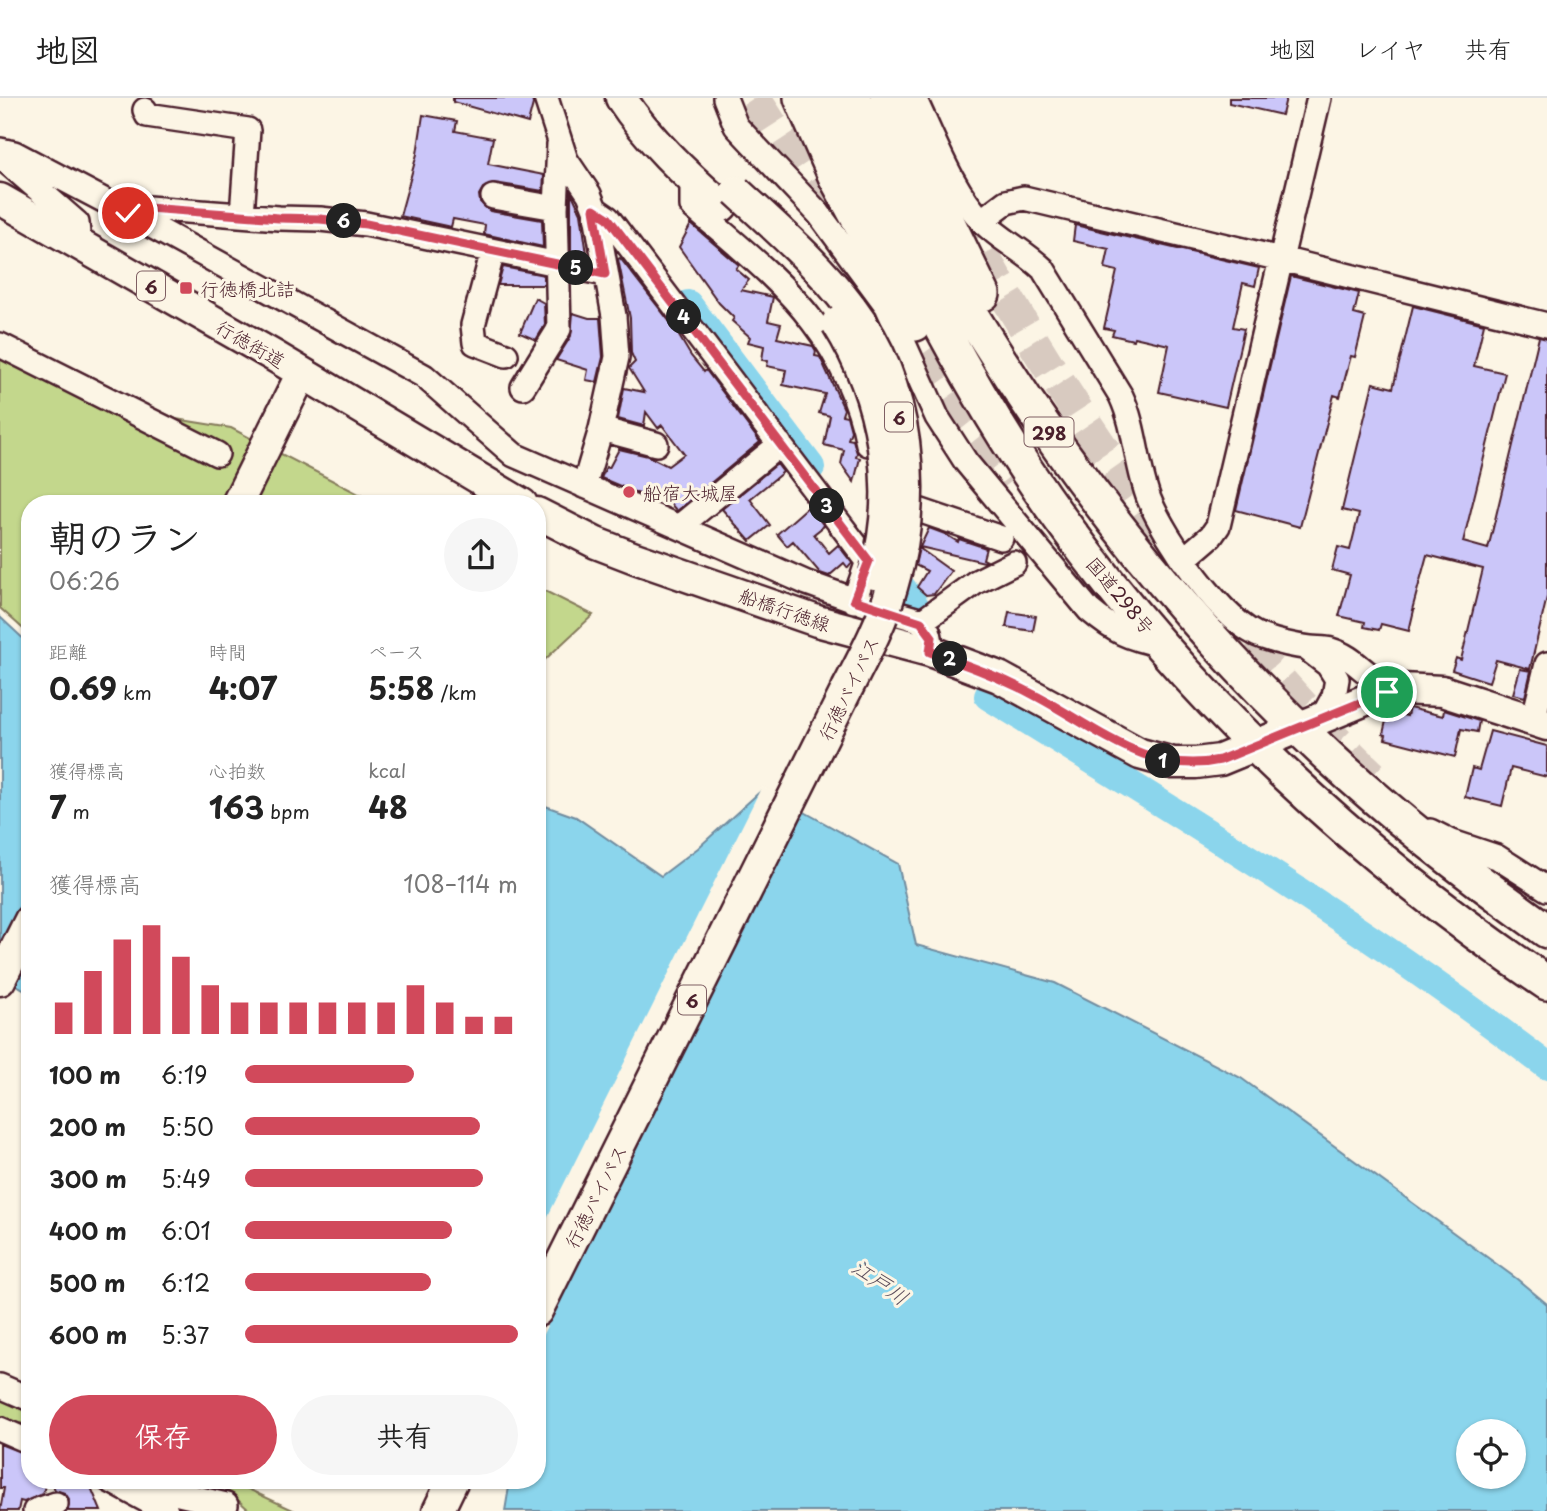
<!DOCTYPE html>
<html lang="ja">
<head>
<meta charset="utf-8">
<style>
  body { margin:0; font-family:"Playpen Sans","Klee One",sans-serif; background:#f6f6f6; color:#222; height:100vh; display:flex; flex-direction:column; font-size:26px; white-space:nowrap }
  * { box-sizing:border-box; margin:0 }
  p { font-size:23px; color:#767676 }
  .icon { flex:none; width:38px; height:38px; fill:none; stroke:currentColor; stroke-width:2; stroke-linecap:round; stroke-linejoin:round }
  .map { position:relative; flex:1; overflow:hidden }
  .panel { position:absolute; left:21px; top:397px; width:525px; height:994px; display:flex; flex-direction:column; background:#fff; border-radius:28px; box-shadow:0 2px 5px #0004 }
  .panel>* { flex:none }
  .tools { position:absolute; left:1456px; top:1321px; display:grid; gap:14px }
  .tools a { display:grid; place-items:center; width:70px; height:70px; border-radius:50%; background:#fff; box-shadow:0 2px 5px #0004; font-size:35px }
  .pin { position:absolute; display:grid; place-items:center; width:60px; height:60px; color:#fff; margin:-30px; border:4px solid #fff; border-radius:50%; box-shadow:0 2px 7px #0007 }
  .km { position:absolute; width:35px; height:35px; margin:-18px; border-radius:50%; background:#222; color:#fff; font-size:19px; line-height:35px; text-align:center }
  .round { display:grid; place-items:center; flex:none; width:74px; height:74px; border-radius:37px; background:#f6f6f6 }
  .summary { display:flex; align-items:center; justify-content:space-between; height:119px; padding:0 28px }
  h1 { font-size:38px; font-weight:700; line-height:52px }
  .figures { display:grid; grid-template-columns:repeat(3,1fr); gap:10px; height:119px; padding:7px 28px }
  .figures div { display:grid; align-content:center }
  .figures b { font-size:30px; font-weight:700 }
  .figures small { font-size:19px; font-weight:400 }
  .figures p { font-size:19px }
  .chart { height:196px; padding:14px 28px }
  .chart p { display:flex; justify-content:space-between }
  .chart svg { width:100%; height:126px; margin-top:7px; stroke:#d1495b; stroke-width:6 }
  .primary-button { display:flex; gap:14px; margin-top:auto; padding:14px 28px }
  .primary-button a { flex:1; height:80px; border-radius:42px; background:#d1495b; color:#fff; font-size:28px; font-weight:700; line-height:80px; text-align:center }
  .primary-button a+a { background:#f6f6f6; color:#222 }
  ul { padding:0 28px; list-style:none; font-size:23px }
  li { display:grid; grid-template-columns:112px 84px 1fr; align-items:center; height:52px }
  li i { height:18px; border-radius:9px; background:#d1495b }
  header { display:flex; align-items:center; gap:42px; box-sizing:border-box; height:98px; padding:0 35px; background:#fff; border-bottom:2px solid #e0e0e0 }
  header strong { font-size:33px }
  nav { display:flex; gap:38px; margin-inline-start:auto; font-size:24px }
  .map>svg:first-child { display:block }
  .green { fill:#c3d78c; stroke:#867b5c; stroke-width:2 }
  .water { fill:#8bd5ec; stroke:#718c9f; stroke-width:2; fill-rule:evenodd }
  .pier { fill:#fcf5e5 }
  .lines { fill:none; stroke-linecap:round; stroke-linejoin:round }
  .river { stroke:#8bd5ec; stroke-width:28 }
  .building { fill:#cbc6f9; stroke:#4a1f2b; stroke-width:2 }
  .highway-tunnel { stroke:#d8cac0; stroke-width:33; stroke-dasharray:33 17; stroke-linecap:butt }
  .minor-casing { stroke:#4a1f2b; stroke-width:28 }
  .major-casing { stroke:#4a1f2b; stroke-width:35 }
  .highway-casing { stroke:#4a1f2b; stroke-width:38 }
  .minor { stroke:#fcf5e5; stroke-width:23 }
  .major { stroke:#fcf5e5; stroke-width:30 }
  .highway { stroke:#fcf5e5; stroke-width:33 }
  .major-bridge-casing { stroke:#4a1f2b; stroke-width:35; stroke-linecap:butt }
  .major-bridge { stroke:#fcf5e5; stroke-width:30 }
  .route-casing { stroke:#fff; stroke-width:14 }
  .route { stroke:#d1495b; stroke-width:9 }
  .poi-dot { fill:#d1495b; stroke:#fcf5e5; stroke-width:2.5 }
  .labels { text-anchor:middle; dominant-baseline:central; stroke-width:6; stroke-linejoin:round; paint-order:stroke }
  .shield { fill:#fcf5e5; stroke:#7f5f63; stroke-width:2 }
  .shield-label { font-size:18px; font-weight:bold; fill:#4a1f2b }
  .poi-label { font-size:19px; fill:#4a1f2b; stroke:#fcf5e5; text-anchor:start }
  .street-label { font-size:19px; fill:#4a1f2b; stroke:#fcf5e5 }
  .water-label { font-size:21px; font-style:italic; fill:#5a4c5b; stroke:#fcf5e5 }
</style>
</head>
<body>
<header>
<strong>地図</strong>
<nav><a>地図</a><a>レイヤ</a><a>共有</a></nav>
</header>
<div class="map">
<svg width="1547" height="1413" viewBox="0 0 1547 1413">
  <rect width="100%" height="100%" fill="#fcf5e5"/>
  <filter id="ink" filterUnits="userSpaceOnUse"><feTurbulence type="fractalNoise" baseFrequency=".0143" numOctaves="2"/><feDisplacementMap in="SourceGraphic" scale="14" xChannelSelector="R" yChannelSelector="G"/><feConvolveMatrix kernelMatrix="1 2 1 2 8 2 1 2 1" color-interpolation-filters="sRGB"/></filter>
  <g filter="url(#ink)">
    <path class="green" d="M0,236L176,321L231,330L378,406H30V537L0,510Z
      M537,489L593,517L537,569Z
      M0,1301L30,1310V1327L0,1321Z
      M217,1383H231L295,1413H250Z"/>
    <path class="water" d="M0,519L30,547V564L25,572L30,575V895L0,877Z
      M763,691L898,766L916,847L1055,885L1241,980L1517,1181L1547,1206V1413H505L510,1383L537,1382V705L576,719L661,778L698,750ZM1468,1334H1514V1379H1468Z"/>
    <path class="pier" d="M762,688L805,710L537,1248V1140Z"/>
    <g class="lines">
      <path class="river" d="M688,206L811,369
        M884,465L916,509
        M988,598C1178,715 1370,832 1547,968"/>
    </g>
    <path class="building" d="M453,0H532L533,6L528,25L453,4Z
      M1229,0H1286L1282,17L1229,5Z
      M423,17L457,23L455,33L493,40L488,66L544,77L543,93L495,85L483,90L479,97L480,104L490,113L542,122L543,149L484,136L485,127L453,121L451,129L400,118L417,56Z
      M571,94L581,115L587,156L571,155Z
      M691,126L739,167L736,171L749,182L741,192L773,199L768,223L781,226L777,240L813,248L816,253L815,258L820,259L844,311L842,317L847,318L851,333L848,341L853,342L857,355L856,359L860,360L854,384L841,366L844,352L824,347L830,318L819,315L825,296L783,287L786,272L767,268L768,263L762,262L764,248L748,244L750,239L732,223L734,220L719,205L679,149Z
      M1075,127L1259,170L1255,188L1243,185L1233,229L1244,231L1226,309L1159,294L1169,247L1134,239L1133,242L1112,237L1114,232L1104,230L1117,173L1105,170L1109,151L1073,143Z
      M620,160L673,228L691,258L704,274L706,272L760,344L677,413L660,394L651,401L601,380L606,369L609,370L619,351L648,358L668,368L684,356L662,327L658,330L646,314L644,328L618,321L624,290L644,294L629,270L635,264L631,255L630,220L618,161Z
      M503,169L544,177V187H498Z
      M1291,178L1359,195L1354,216L1365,219L1355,259L1351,258L1340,299L1334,297L1300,429L1236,412Z
      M535,200L544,205L545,227L536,242L520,235Z
      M1413,208L1484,226L1474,268L1505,275L1463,444L1488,451L1539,239L1547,241V499L1530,571L1496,562L1489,584L1452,572L1456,560L1461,562L1483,471L1427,457L1412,512H1414L1409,533L1381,526L1379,532L1364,529L1365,524L1339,518L1350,477L1332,472L1338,449L1350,452L1359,416L1342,412L1373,285L1393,290Z
      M573,215L589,220H600L603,259L597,284L586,282L588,272L556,262L571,238Z
      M777,366L783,374L750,401L770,427L750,443L722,411Z
      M809,408L824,428L814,436L829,455L838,447L852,465L848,470L844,465L829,478L820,475L793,443L787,448L777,436Z
      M929,430L945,436L958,444L959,441L986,450L983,461L987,463L984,464L920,449Z
      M919,450L951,473L934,496L926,497L917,489L927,473L915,467Z
      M1009,514L1036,518L1033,533L1006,529Z
      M1520,571L1531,573L1525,599L1513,596Z
      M1409,610L1443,618L1444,612L1479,623L1477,634L1461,631L1455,659L1385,641L1386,637L1383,636L1388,614L1407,618Z
      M1490,633L1547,648V679L1511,670L1502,708L1465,699L1472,670L1479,672Z
      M0,1346L30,1358V1382H46L43,1396L24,1404L20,1403L18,1413H0L4,1390H0Z
      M51,1382H88L101,1413H68L69,1401L65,1395L55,1392Z"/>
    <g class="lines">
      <path class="highway-tunnel" d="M754,0L841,135
        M959,113C1018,226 1088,334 1164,437
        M894,215L960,308L1017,379
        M1217,508C1265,568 1316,625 1372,678"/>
      <g class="minor-casing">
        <path id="minor" d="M546,0L566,62L589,96L595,111L614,218L617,259L601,331L584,388
          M725,0L736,28L819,116L887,208L937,319L966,364L1089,512C1115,534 1128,540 1162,547
          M914,0C933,39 952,93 983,124C1001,142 1024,153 1043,171L1121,298C1136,330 1136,367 1149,401C1165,440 1223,526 1263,539C1277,544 1295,548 1310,550C1317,551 1325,550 1331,552C1352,558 1363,574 1380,584C1386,587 1394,589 1401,591
          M145,12L147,17L248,32L242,117
          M0,52L14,55L128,115L424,278L514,357L807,485L874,509L916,521C930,528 932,539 930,553
          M0,58L77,125L79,146
          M692,81V108C733,144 780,180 813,224C840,259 860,303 868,346
          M493,99L556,110
          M595,111L608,120L868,463L854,503
          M128,115L148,110L279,120L320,121L366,126L605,176
          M982,122L1006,104L1024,100L1281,161L1547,227
          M493,153L473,227L475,245L506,257
          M0,247L217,356
          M523,289L559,231L556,110L559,46
          M601,331L656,346
          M892,403L1001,440
          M680,428L780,346
          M1183,462L1211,438L1218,428L1319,0
          M921,524L976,484L1014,465
          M1306,550L1328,567L1337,581L1334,598L1322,620
          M1533,623L1547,566
          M1430,733L1452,744L1497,759L1547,791
          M0,1288L30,1301
          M0,1331L30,1344
          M109,1382L166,1413
          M137,1382L162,1392L226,1407
          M35,1413L56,1406"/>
      </g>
      <g class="major-casing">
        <path id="major" d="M621,0C648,41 685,76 722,108
          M0,101L274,258L522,406
          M237,406L302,275
          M537,415L596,445L635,460L817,523L930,553L999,579L1140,656L1173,665H1196L1220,662L1375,598L1401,591L1442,593L1547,627
          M0,882L30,822
          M537,1213L847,591
          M438,1413L453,1382"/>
      </g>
      <g class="highway-casing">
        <path id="highway" d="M801,0L835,78L915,226
          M827,0C897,144 966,292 1061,422C1193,604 1361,760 1547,885
          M853,0C971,244 1129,473 1328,658C1396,721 1471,779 1547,833
          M887,0L983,196"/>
      </g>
      <use href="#minor" class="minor"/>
      <use href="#major" class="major"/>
      <use href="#highway" class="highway"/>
      <g class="major-bridge-casing">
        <path id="major-bridge" d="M736,93C776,130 818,166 851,210C910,288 920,398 892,489C882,525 864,558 847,591
          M837,225C884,300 899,391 875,476"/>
      </g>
      <use href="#major-bridge" class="major-bridge"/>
    </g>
  </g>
  <g class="lines" filter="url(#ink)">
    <g class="route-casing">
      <path id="route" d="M128,115L148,110L279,120L320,121L366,126L605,176L594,111L608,120L869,463L854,502L921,524L932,539L930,554C967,567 1003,580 1038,599C1096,630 1150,678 1220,662L1387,594"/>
    </g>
    <use href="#route" class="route"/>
  </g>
  <g class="poi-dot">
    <rect x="179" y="183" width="14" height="14" rx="3.5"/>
    <circle cx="629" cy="394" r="7"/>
  </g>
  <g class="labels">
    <g class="shield">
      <rect x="137" y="173.5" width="28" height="29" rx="5"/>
      <rect x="885" y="304.5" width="28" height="29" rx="5"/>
      <rect x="1024.5" y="319.5" width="49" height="29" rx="5"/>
      <rect x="678" y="887.5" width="28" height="29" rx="5"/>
    </g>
    <g class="shield-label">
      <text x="151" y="188">6</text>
      <text x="899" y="319">6</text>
      <text x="1049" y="334">298</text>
      <text x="692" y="902">6</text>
    </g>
    <g class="poi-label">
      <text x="200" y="190">行徳橋北詰</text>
      <text x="643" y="394">船宿大城屋</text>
    </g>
    <g class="street-label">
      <text transform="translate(251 245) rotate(30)">行徳街道</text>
      <text transform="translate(1121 497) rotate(50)">国道298号</text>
      <text transform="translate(785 511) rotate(19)">船橋行徳線</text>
      <text transform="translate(848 590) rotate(-64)">行徳バイパス</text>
      <text transform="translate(595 1098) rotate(-63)">行徳バイパス</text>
    </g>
    <g class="water-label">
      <text transform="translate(881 1183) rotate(35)">江戸川</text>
    </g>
  </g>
</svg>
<div class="tools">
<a><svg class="icon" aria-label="locate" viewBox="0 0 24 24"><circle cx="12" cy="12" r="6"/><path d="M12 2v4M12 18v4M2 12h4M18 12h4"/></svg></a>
</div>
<div class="pin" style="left:1387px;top:594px;background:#1e9e55"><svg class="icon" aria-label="arrive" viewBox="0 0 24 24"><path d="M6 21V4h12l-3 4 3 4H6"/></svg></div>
<div class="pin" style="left:128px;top:115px;background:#d93025"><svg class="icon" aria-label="check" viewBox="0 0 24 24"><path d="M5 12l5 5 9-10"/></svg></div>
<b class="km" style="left:1163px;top:663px">1</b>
<b class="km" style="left:950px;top:561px">2</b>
<b class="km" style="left:827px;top:408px">3</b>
<b class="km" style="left:684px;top:219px">4</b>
<b class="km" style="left:576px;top:170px">5</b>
<b class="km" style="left:344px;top:123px">6</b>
<section class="panel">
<div class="summary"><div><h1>朝のラン</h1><p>06:26</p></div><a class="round"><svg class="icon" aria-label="share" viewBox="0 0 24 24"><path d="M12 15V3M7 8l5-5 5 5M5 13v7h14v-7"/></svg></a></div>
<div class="figures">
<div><p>距離</p><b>0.69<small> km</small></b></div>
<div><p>時間</p><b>4:07</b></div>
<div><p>ペース</p><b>5:58<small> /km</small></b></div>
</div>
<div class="figures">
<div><p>獲得標高</p><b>7<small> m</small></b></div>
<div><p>心拍数</p><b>163<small> bpm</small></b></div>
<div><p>kcal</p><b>48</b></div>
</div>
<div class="chart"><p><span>獲得標高</span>108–114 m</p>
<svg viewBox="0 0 160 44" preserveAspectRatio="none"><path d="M5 44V33M15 44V22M25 44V11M35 44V6M45 44V17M55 44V27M65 44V33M75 44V33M85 44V33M95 44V33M105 44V33M115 44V33M125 44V27M135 44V33M145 44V38M155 44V38"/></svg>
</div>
<ul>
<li><b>100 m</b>6:19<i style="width:62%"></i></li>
<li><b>200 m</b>5:50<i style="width:86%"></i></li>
<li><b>300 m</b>5:49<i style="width:87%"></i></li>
<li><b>400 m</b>6:01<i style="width:76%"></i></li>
<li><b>500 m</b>6:12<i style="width:68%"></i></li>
<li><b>600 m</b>5:37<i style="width:100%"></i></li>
</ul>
<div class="primary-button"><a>保存</a><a>共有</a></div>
</section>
</div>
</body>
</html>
